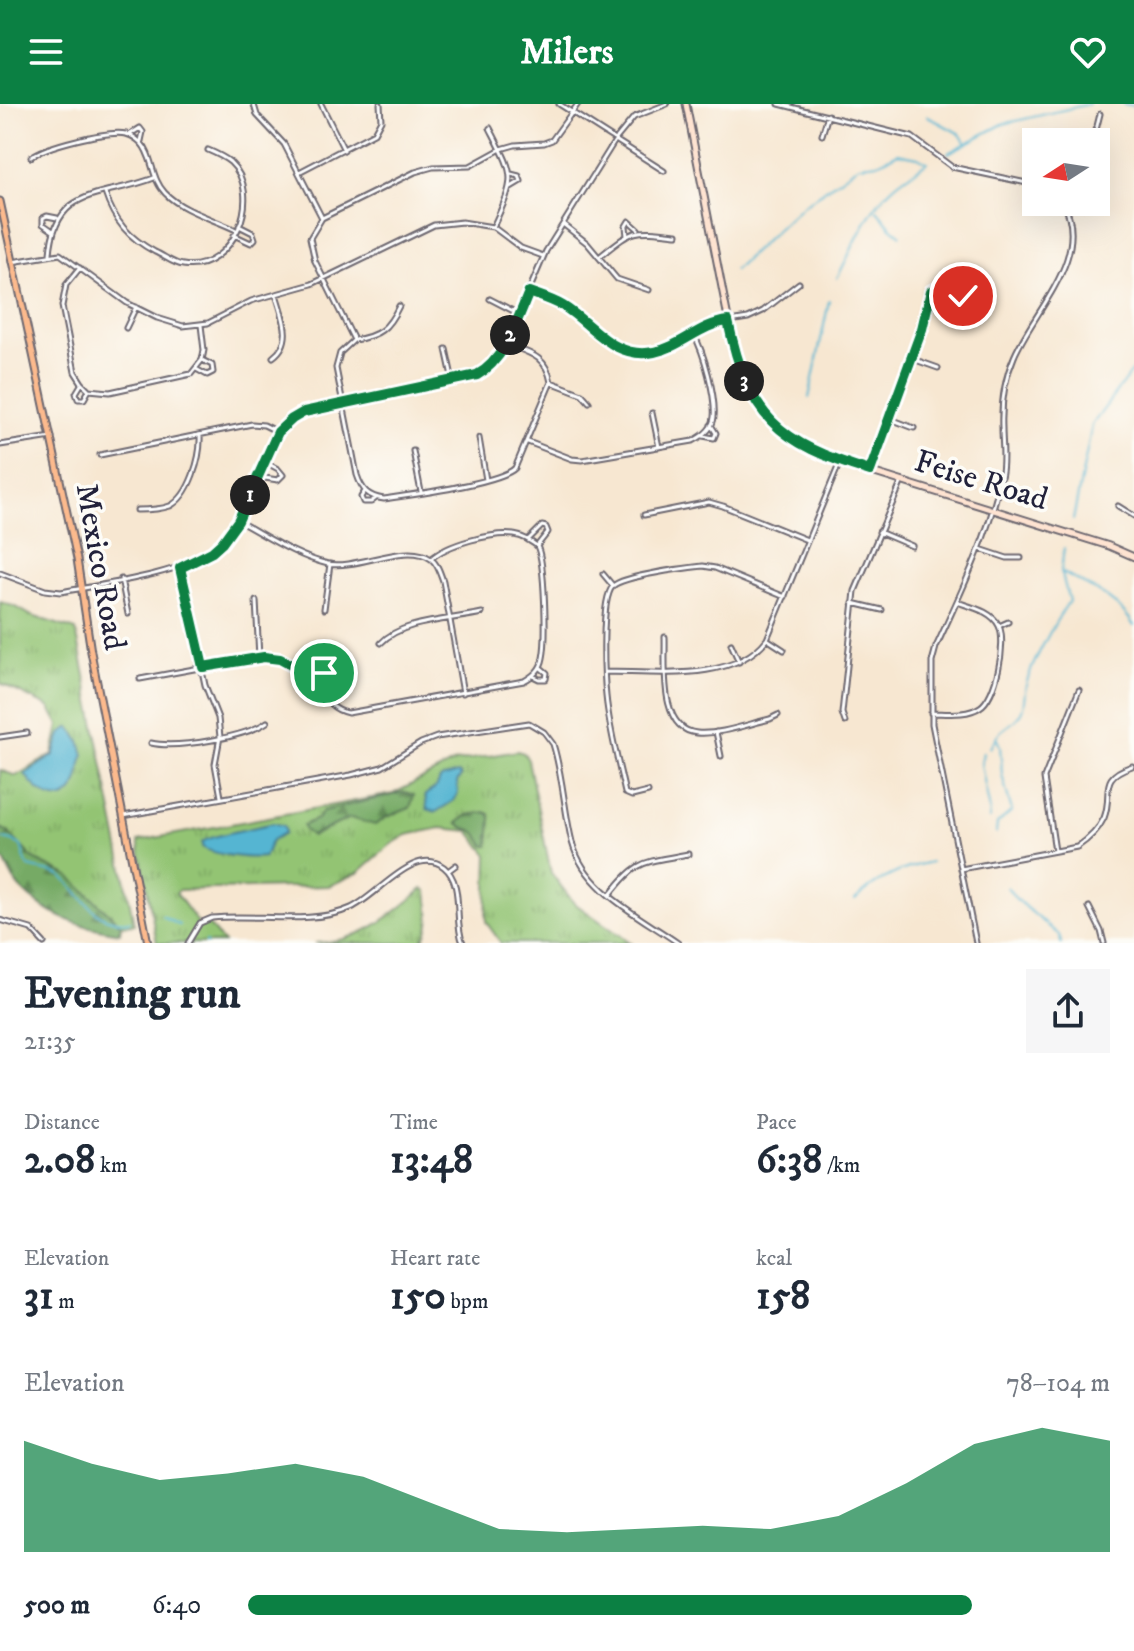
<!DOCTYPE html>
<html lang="en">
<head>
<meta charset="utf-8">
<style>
  body { margin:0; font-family:"IM FELL DW Pica",serif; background:#f6f6f7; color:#1f2937; height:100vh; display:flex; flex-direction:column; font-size:30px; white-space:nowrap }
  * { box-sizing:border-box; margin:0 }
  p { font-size:26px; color:#747a83 }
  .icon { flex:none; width:44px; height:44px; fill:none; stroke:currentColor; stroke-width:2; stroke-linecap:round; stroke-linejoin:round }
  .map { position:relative; height:839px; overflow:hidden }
  .details { display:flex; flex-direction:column; background:#fff; flex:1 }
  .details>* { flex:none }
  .needle { width:52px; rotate:258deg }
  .controls { position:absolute; left:1022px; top:24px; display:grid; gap:16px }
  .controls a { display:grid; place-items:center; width:88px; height:88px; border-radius:0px; background:#fff; box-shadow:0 8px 32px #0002; font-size:40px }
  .pin { position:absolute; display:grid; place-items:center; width:68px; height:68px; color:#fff; margin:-34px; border:4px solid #fff; border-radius:50%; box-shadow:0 2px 8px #0007 }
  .km { position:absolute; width:40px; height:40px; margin:-20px; border-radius:50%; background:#222; color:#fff; font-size:22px; line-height:40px; text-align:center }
  .round { display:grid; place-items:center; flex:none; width:84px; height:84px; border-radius:0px; background:#f6f6f7 }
  .head { display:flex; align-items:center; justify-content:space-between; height:136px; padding:0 24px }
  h1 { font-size:44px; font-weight:700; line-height:60px }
  .metrics { display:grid; grid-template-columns:repeat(3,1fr); gap:12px; height:136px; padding:8px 24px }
  .metrics div { display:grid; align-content:center }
  .metrics b { font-size:40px; font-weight:700 }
  .metrics small { font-size:22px; font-weight:400 }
  .metrics p { font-size:22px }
  .chart { height:224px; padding:16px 24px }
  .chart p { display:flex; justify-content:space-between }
  .chart svg { width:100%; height:144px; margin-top:8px; fill:#0b8043; opacity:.7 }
  ul { padding:0 24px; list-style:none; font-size:26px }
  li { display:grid; grid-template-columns:128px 96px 1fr; align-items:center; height:60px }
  li i { height:20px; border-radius:10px; background:#0b8043 }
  header { display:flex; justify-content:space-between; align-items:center; height:104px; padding:0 24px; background:#0b8043; color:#fff; font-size:36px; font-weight:700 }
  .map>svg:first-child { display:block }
  .grass { fill:url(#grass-tufts); stroke:#5a7357; stroke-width:2 }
  .forest { fill:url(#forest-firs); stroke:#4c6650; stroke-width:2 }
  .water { fill:#54b5d2; stroke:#3b6c86; stroke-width:2 }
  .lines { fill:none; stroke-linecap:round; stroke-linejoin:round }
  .stream { stroke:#54b5d2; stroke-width:2 }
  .street-casing { stroke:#6d6770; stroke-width:7 }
  .secondary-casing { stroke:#6d6770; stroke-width:9 }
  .primary-casing { stroke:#6d6770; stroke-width:9 }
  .street { stroke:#fff; stroke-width:3 }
  .secondary { stroke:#fee3d1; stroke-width:5 }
  .primary { stroke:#fcba8d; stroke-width:5 }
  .route-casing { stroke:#fff; stroke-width:16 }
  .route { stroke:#0b8043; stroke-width:10 }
  .labels { text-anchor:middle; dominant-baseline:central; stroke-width:7; stroke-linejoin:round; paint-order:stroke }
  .street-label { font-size:32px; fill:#22223b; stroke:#fdfcf7 }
</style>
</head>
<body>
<header><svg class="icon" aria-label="menu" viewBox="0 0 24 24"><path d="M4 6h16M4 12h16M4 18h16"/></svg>Milers<svg class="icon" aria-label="heart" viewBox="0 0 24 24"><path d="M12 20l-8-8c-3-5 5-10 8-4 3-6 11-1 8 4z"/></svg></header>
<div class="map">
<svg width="1134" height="839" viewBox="0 0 1134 839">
  <defs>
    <pattern id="grass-tufts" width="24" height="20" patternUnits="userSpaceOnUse" patternTransform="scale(2)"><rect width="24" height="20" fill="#93c473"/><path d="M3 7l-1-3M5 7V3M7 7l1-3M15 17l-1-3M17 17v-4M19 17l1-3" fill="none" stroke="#7ea864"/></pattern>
    <pattern id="forest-firs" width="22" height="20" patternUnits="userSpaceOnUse" patternTransform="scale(2)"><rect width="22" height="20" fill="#76aa65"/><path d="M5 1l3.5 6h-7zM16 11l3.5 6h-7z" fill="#608a54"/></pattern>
  </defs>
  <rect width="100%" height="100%" fill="#fdfcf7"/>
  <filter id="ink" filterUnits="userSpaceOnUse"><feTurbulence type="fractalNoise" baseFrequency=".0125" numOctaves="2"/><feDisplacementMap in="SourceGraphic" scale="16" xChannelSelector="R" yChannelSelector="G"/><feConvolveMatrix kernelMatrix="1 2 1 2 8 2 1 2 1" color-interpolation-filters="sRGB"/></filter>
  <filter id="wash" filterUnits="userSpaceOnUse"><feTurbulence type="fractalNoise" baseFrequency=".006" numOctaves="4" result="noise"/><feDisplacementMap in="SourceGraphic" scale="32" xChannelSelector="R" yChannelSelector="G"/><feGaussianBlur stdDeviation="1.8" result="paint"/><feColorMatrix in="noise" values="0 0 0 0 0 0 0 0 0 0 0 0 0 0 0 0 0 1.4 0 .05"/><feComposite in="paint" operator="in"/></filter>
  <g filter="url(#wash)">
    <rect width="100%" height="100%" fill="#f7e7d1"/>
    <path class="grass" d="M0,498L16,503L32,512L76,526L134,820L121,821L69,772L33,755L7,727L0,724V666L16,672L53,650L59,621L49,603L0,579Z
      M517,647L524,649L528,656L551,769L574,799L631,839H501L486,818L488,751L469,727L441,724L407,731L390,741L358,769L329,782L179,786L176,789L201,823L207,819L224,839H157L138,737L393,690L455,658Z
      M423,785L427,787C429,806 434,824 420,839H315C361,838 390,813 423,785Z"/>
    <path class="forest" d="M405,688L414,691L410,704L387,713L375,721L350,714L312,732L304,726L303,721L317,715L323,707Z
      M485,708L490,710L491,714L489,742H485C471,718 472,731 457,719L468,711Z
      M0,724L7,727L33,755L69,772L121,821L120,829C81,823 48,814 19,783C13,776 8,765 4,756L0,755Z"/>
    <path class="water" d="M70,623L80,637L84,651C79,659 81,667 78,675C67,710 38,691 25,670L54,651L61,630Z
      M458,669L461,672L457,678L458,689L453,697L436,708L427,705L425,691L435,684L441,674Z
      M273,719L284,722L285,729L272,736L264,753C249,755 213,751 202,743V738C212,730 257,724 273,719Z"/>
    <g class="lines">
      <path class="stream" d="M1124,0L1134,2
        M927,12L960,30L965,38
        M948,49L1003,20L1089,0
        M877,106L891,123L901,131
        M734,166L800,104L859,61L878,59L898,49L918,53L927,58C916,67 902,74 892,84C866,107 853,145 837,174
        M809,294L829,197
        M1073,416L1092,321L1134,264
        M1063,469C1089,483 1120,496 1134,522
        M990,644L996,633
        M983,648L981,660L990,707L989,715
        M996,729L997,720L1012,707L1002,671L1000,642L996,633C1003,621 1017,620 1022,606C1025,598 1024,589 1026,581C1032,558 1055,518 1069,497L1061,467L1064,444
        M0,734C34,742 15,742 29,763C39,766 53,767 61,772C85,789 91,822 130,817
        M1007,783L1016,795L1059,831L1061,839
        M855,796C877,775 902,764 931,758
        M162,812L179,821
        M206,838V839"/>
    </g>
  </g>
  <g filter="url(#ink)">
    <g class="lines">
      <g class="street-casing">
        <path id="street" d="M321,0L344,46
          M559,0L664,67
          M779,0L912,33L952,63L1036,81
          M254,1L257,11L284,40L322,114
          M490,24C515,73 517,72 493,123
          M129,31L140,24L143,28L141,37
          M822,31L828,11
          M1093,38L1100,10
          M31,53C45,42 108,26 126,30C131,31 137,35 141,39C153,51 151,75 165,89C182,107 214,115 236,126
          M299,68L374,29L381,16L380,0
          M511,83L521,77L519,72L511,70
          M105,89C114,117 129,134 155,148C164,152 174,160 183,161C233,169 265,90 230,58C224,53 215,49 208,46
          M563,120L587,139L617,175L649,186
          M53,127L43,120V114L47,112L57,114
          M234,131L251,139L255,135L253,129L239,122
          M627,132L626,122L629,117L638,125
          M50,150C55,81 104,94 154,74
          M599,153C634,125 632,125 677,130
          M12,158L60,150L127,199L157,214L183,222L208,219L251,197L312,180L434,121L462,118L493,123L521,144L543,152
          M80,164L66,181L62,202L75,268L82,279L89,286L110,288L191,270L202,256L204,246L201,221
          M529,188L562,202L618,244L640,249L671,243L698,226L717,219L748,214L763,207L799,179
          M490,195L519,210
          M126,224L136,203
          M354,236C379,232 388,225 399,202
          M506,240C529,249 546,251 551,278L515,364C501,379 410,391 384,395C368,393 362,386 357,371L336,264L340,249L354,236L315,157L310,134L322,114L415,68L433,63L470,62L501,45L515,41L544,39L552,36L578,0
          M446,245L453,277
          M273,253C295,237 282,212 276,190
          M910,254L938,264
          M196,265L207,271L213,268L212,261L202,256
          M551,278L582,290L589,298
          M82,279L76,289L78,295H84L89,286
          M652,309L659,343
          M888,314L914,324
          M703,332L714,334L716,329L711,321
          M479,334L486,376
          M528,338L572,355L582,356L693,337C703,332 713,324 714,313C716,293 704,248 694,231
          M0,341L52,333
          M413,347L421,388
          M100,351L252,320L264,321L278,328
          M870,367L922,225C925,213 927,200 931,187L937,185L963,192L966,199L959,202L928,196
          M258,373L278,376L283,371L278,365L265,358
          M365,387L361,393L363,398H371L376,394
          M1118,402L1134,412
          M137,406C148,406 159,406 170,402C190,392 201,353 200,332
          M644,411L709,398L723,402L807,436
          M238,417C266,432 297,453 328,460C357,466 407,437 431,455C438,460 440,469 443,477L463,589
          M879,428L912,442
          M528,436L542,422L546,423L548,428L537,442
          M980,445L1007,454H1021
          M180,464L205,581L218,614L220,633L215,660L221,693
          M0,469L45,486L61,488C104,480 179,471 213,446C224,439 231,428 238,417L278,328L304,308L453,277L477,271L488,265L506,240L546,147L616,35L634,13L667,0
          M603,470L613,482
          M121,475L128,510
          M256,497L259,553
          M853,499L882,506
          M324,505L330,460
          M999,522L1008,518
          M665,533C666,560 658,626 697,629C720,631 748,620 770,615L778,611
          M767,535L784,546
          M381,539C402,516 452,516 482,509
          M731,540L739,558
          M605,568C655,568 734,579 767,535L840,358
          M308,570L324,569L326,574L319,586
          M533,572L539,575H546L547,569L541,564
          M140,575L259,553C278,554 299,559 312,574C324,589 327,605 348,609L524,577C533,572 541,566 543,554C547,536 545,458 537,442C530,437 523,432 514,431C493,428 447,440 431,455
          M931,609C946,609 967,612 980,603C996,593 1007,539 999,522C992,507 971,503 957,498
          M845,618L842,609L855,487L902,377
          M716,628L721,652
          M0,633L27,629
          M151,639C177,645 246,633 267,618
          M648,688L632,692L625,689C618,657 609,624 606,592C604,572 600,495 613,482C623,472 686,464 703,462L715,464L785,493
          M123,712L351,671L382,663L421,639L437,633L529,619L544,628L553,640C563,672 564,706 572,738C585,787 640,812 678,839
          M1055,747L1044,674L1079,586
          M961,765L1077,743C1089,735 1098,727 1104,714C1114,688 1096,674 1132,662
          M448,767L456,761
          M610,791C638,754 644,759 688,750
          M1089,803L1101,827L1104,839
          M0,816L31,825L44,839
          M188,839L200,819L212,814C255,809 311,822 351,804C378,792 415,740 444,763C465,780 453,817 463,839
          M976,839L932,620V558L936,543C961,488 989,432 1001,373C1005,358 1002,340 1002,324C1001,299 1004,276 1014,253C1033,207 1093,152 1063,98"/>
      </g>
      <g class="secondary-casing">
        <path id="secondary" d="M686,0L736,255L743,276L760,305L779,325L798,340L830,355L1109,442L1134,453"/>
      </g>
      <g class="primary-casing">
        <path id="primary" d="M0,97L77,455L91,548L148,839"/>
      </g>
      <use href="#street" class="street"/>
      <use href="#secondary" class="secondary"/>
      <use href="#primary" class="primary"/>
    </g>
  </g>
  <g class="lines" filter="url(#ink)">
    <g class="route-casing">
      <path id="route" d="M324,569L308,570L280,555L264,553L203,563L180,464L212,448L222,439L238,417L278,328L292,315L304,308L477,271C505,256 517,216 529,188C540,192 553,196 563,202C594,221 613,256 654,248C681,243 700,220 728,217C748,313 778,339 870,367L922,225L931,187L937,185L963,192"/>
    </g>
    <use href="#route" class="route"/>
  </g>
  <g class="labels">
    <g class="street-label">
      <text transform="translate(981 377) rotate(17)">Feise Road</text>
      <text transform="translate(100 463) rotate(80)">Mexico Road</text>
    </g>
  </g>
</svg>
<div class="controls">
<a><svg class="needle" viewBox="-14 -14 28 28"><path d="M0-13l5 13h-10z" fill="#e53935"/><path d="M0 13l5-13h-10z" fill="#747a83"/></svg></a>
</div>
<div class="pin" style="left:324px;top:569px;background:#1e9e55"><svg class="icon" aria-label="arrive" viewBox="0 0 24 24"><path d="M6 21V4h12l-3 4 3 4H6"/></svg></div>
<div class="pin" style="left:963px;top:192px;background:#d93025"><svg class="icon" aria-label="check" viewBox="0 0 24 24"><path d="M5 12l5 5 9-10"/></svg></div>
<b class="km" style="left:250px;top:391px">1</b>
<b class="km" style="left:510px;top:231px">2</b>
<b class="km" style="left:744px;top:277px">3</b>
</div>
<section class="details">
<div class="head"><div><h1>Evening run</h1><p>21:35</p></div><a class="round"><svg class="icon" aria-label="share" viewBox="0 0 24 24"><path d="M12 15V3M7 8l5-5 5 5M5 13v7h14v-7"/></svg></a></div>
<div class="metrics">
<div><p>Distance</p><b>2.08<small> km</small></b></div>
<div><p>Time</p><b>13:48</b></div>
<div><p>Pace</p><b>6:38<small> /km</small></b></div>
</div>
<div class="metrics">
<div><p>Elevation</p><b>31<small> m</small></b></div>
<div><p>Heart rate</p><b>150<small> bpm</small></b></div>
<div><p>kcal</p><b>158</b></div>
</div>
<div class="chart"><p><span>Elevation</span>78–104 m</p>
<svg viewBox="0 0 160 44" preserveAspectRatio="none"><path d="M0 44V10L10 17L20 22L30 20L40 17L50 21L60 29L70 37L80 38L90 37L100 36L110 37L120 33L130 23L140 11L150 6L160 10V44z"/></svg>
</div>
<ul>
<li><b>500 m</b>6:40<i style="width:84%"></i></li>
</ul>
</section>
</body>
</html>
